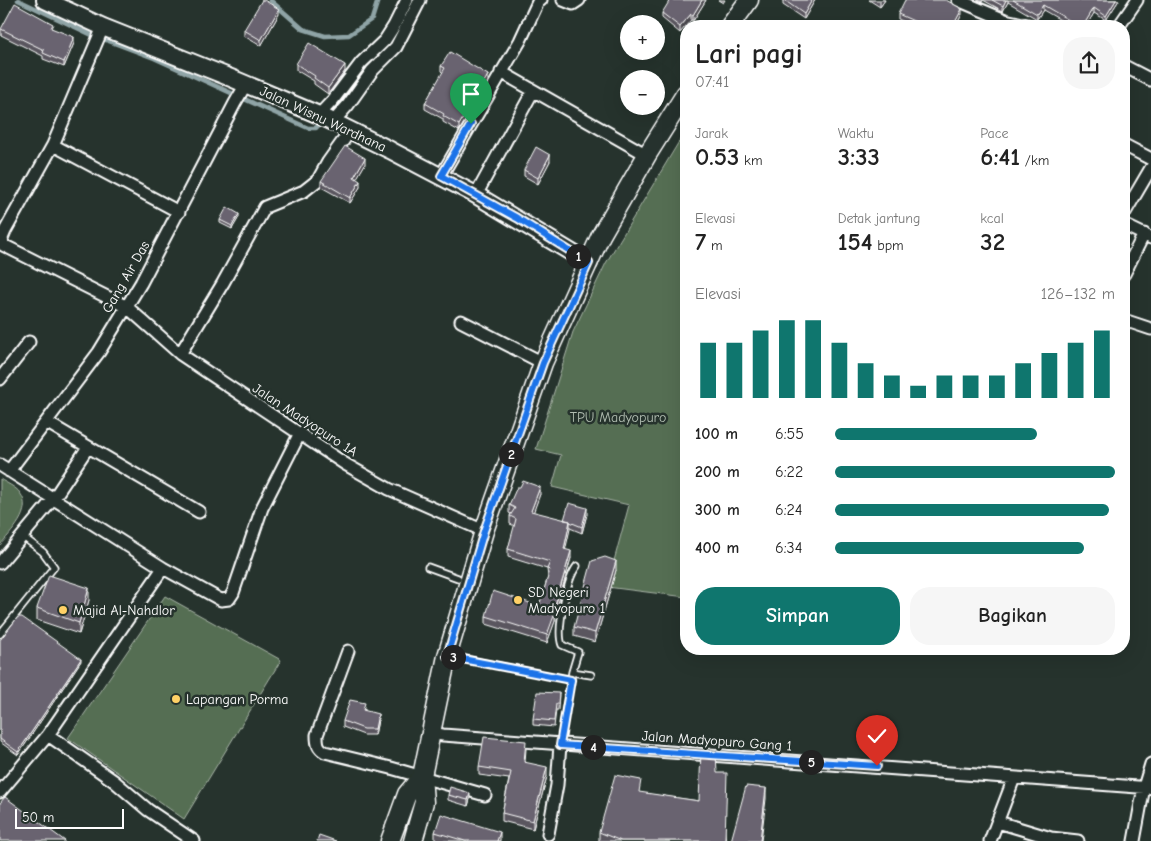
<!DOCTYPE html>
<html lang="id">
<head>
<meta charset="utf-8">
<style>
  body { margin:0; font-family:"Comic Neue",sans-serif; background:#f6f6f6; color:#222; height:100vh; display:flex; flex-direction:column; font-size:19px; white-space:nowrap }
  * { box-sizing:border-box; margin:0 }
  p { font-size:16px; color:#767676 }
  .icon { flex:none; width:28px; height:28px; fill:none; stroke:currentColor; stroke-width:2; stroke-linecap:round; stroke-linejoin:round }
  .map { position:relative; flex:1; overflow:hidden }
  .panel { position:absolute; left:680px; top:20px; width:450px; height:635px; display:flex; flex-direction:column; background:#fff; border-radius:20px; box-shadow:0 5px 20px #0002 }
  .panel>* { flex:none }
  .buttons { position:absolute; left:620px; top:15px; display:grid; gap:10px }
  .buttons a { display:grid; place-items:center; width:45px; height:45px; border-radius:50%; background:#fff; box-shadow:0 5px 20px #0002; font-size:25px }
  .scale { position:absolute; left:15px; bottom:12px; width:109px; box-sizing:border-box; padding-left:5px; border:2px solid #fff; border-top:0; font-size:14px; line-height:18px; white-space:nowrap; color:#fff; -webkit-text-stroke:4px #26332d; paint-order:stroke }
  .pin { position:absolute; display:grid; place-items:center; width:42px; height:42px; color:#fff; margin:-51px -21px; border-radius:50% 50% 50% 0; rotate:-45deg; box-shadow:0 0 5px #0007 }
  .pin .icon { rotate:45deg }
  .km { position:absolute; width:25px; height:25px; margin:-12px; border-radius:50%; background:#222; color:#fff; font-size:14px; line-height:25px; text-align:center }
  .round { display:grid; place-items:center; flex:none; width:52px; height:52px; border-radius:20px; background:#f6f6f6 }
  .summary { display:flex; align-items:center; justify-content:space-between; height:85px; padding:0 15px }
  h1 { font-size:28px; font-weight:700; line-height:38px }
  .stats { display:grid; grid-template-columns:repeat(3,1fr); gap:8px; height:85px; padding:5px 15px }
  .stats div { display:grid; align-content:center }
  .stats b { font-size:25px; font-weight:700 }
  .stats small { font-size:14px; font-weight:400 }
  .stats p { font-size:14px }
  .chart { height:140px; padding:10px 15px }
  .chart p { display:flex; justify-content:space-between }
  .chart svg { width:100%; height:90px; margin-top:5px; stroke:#0f766e; stroke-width:6 }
  .cta { display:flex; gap:10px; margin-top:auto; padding:10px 15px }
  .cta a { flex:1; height:58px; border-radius:20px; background:#0f766e; color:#fff; font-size:20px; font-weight:700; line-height:58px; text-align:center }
  .cta a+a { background:#f6f6f6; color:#222 }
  ul { padding:0 15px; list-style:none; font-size:16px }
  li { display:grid; grid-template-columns:80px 60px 1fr; align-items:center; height:38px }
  li i { height:12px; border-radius:6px; background:#0f766e }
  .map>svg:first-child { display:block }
  .green { fill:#556e53; stroke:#aab6a9 }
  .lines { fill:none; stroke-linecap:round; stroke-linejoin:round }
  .stream { stroke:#8fa4a6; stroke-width:4.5 }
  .lane-casing { stroke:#fff; stroke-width:9 }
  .street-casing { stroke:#fff; stroke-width:15 }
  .secondary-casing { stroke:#fff; stroke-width:20 }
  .primary-casing { stroke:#fff; stroke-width:21 }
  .lane { stroke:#26332d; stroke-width:5.5 }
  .street { stroke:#26332d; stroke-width:11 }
  .secondary { stroke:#26332d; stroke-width:16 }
  .primary { stroke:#26332d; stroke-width:18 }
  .wall { fill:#5a565f; stroke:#fff }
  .shaded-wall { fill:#4a464e; stroke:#fff }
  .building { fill:#69646f; stroke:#fff }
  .route-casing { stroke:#fff; stroke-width:10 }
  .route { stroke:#1a73e8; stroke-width:6 }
  .poi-dot { fill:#ffd166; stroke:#26332d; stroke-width:2 }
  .labels { text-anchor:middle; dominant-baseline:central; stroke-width:5; stroke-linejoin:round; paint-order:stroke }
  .street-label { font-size:14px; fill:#fff; stroke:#26332d }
  .park-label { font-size:14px; fill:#b2beb2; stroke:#26332d }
  .poi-label { font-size:14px; fill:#fff; stroke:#26332d; text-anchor:start }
</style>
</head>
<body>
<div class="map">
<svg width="1151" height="841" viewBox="0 0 1151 841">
  <rect width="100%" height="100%" fill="#26332d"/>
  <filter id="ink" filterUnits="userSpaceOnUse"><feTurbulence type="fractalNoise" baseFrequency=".02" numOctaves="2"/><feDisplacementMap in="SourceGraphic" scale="10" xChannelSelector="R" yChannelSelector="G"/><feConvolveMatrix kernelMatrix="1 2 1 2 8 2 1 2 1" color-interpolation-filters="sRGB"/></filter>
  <g filter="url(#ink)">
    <path class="green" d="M686,130V597L607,587L629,505L552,487L561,455L536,449L573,332L606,263Z
      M0,479C6,483 16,487 20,493C34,511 10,533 0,545Z
      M165,596L281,660L184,819L68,738Z"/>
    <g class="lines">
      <path class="stream" d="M18,0L92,35
        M270,0L303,29L325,36L349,35L372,19L378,0
        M106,40L154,58L308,128H316L322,121
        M382,54L392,42L398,32
        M327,116L362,77"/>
      <g class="lane-casing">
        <path id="lane" d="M428,567L458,578
          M0,634L54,567L43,552L22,536
          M449,656L571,680
          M572,672L591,675
          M560,745L572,672L578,652L562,645C556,630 567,578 577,566"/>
      </g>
      <g class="street-casing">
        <path id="street" d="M563,0L573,4L579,0
          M958,0L1005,20L1032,26
          M1119,26L1137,0
          M103,27L53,145L5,231L2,238L3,245L127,307L180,354L345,464L389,489L484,531
          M1124,66L1151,80
          M501,72L647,155
          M319,115L333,100L361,63L385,40L394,26L407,0
          M333,122L348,105L372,71L396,47L420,0
          M53,145L179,212
          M1124,145L1151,159
          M441,176L520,41L538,2L541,0
          M476,195L533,91
          M1124,214L1151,168
          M1124,225L1151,238
          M1124,274L1144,234
          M1124,320L1151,329
          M461,321L543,363
          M180,354L223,283L265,207L304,191L318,180L328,162L350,131
          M0,379L29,342
          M46,422L199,512
          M0,465L163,568L221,600L229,599L233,593L262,508L299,435
          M9,471L99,352L141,283L235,103L246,84
          M0,563L54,498L88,447
          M348,651L317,735C317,744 318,748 325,752L391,768L485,795
          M430,733L443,735L1151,788
          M48,735L114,781L148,810L194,841
          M0,792L48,735L163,568
          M998,822L1051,838L1078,841
          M548,834L557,785L560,745
          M990,841L1014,778
          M1134,841L1144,787L1151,764"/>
      </g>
      <g class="secondary-casing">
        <path id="secondary" d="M45,0L103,27L231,78L319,115L390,150L476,195L589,263"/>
      </g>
      <g class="primary-casing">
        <path id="primary" d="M730,26L749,0
          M390,841L407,794L422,776
          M413,841L424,802L422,776L447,656L484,531L543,363L601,235L647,155L686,93"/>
      </g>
      <use href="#lane" class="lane"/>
      <use href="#street" class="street"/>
      <use href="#secondary" class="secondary"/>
      <use href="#primary" class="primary"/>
    </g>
    <path class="wall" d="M706,0L693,21L691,20L680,33L662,18V13Z
      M718,0H725L723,3Z
      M783,0H815L804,19L783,5Z
      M869,0H885L880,7Z
      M978,0H1119L1106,20L1094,13L1086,26H1071L1043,10L1037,19L1008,2L1003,11L983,0L982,2Z
      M279,14L261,46L244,36V30Z
      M898,14H962L956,26H914L898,19Z
      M1,29H53L74,43L64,67L43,59V56L1,35Z
      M296,64L345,71L328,94L314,84V81L296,70Z
      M441,66L488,81L459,131L443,122V119L425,109V103L443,73L441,71Z
      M550,161L538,184L524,176V170Z
      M365,164L356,179L360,187L350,203L321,187V181Z
      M239,217L232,229L220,223V220Z
      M540,494L533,512L564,520L587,514L582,533L570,528L565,549L571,558L555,614V621L547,643L486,624V616L539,606L548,577L547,569L508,557V549L515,526L510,524V516L511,514L509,513V505Z
      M616,570L595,642L574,636V627Z
      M89,600L79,634L37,620V608Z
      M0,640L81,661L18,755L0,742Z
      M559,693L558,710H556L554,727L533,725V719Z
      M365,709V711L378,720L375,735H364L343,727V721Z
      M526,749L525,762L547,776L533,829L502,821V813L509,779L479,775V767Z
      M717,773L726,841H599V832L641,793L699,801Z
      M448,795L470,799L468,806L448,800Z
      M435,832L500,841H438L435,840Z"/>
    <path class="shaded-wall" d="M702,0H706L693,21V15Z
      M812,0H815L804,19V14Z
      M882,0H885L880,7V2Z
      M1006,0H1008V2L1003,11V6Z
      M1116,0H1119L1106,20V16Z
      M1043,5V10L1037,19V14Z
      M1094,8V13L1086,26H1083Z
      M279,9V14L261,46V40Z
      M962,9V14L956,26H953Z
      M691,14V20L680,33V27Z
      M74,37V43L64,67V62Z
      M345,65V71L328,94V88Z
      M488,75V81L459,131V125Z
      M550,155V161L538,184V178Z
      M365,158V164L354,183V177Z
      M360,181V187L350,203V198Z
      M239,214V217L232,229V226Z
      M540,487V494L531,519V511Z
      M587,508V514L582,533V527Z
      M570,521V529L564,556V549Z
      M571,551V558L555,614V621L547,643V635Z
      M616,561V570L595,642V633Z
      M89,588V600L79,634V623Z
      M81,659V661L18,755V752Z
      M378,714V720L375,735V729Z
      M547,767V776L533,829V821Z
      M766,788V799L761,841H760Z
      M470,793V799L468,806V800Z
      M500,832V841H497Z"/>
    <path class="building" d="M262,0H264L279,9L261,40L244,30Z
      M670,0H702L693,15L691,14L680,27L662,13Z
      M784,0H812L804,14Z
      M905,0H946L962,9L953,26H925L898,14Z
      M992,0H1006L1003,6Z
      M1013,0H1116L1106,16L1094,8L1083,26H1079L1043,5L1037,14Z
      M15,3L53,24L51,28L74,37L64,62L43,53L44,50L1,29Z
      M309,43L345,65L328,88L314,78L315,76L296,64Z
      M450,52L488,75L459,125L443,116L444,114L425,103L445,68L441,66Z
      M345,146L365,158L354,177L360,181L350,198L321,181Z
      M536,147L550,155L538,178L524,170Z
      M227,207L239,214L232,226L220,220Z
      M523,481L540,487L531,511L570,521L564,549L571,551L553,612L555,613L547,635L486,616L493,591L539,606L550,570L547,569L550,562L508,549L516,519L510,516L515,508L509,505L517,487H520Z
      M569,503L587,508L582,527L570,522V521L564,520Z
      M605,557L616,561L595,633L574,627L592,561Z
      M49,575L89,588L79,623L37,608Z
      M18,617H22L81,659L18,752L0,739V640Z
      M537,692L559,693L558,704H556L554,721L533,719Z
      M350,700L365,703L363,710L378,714L375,729H364L343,721Z
      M484,737L526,741L524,762L547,767L533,821L502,813L511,772L479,767Z
      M701,751L716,752L717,773H727L725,841H621L599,832L615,775L641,780L639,792L699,801Z
      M746,786L766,788L760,841H731Z
      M450,787L470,793L468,800L448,795Z
      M5,797L65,841H0V803Z
      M441,814L500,832L497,841H465L435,832Z
      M319,835L336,841H317Z"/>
  </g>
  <g class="lines" filter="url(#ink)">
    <g class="route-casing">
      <path id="route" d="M471,124L441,176L517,218L589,263L543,363L484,531L447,656L571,680L560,745L877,766"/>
    </g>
    <use href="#route" class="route"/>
  </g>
  <g class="poi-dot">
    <circle cx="518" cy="600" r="5"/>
    <circle cx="63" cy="610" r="5"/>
    <circle cx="176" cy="699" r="5"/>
  </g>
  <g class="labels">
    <g class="street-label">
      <text transform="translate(323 119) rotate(25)">Jalan Wisnu Wardhana</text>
      <text transform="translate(126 277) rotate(-60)">Gang Air Das</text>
      <text transform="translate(305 420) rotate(33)">Jalan Madyopuro 1A</text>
      <text transform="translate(717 741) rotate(4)">Jalan Madyopuro Gang 1</text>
    </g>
    <g class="park-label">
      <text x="618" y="417">TPU Madyopuro</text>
    </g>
    <g class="poi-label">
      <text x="528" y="592">SD Negeri<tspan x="528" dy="16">Madyopuro 1</tspan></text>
      <text x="73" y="610">Majid Al-Nahdlor</text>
      <text x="186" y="699">Lapangan Porma</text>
    </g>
  </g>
</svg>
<div class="buttons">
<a>+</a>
<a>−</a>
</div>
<div class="scale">50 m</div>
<div class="pin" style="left:471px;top:124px;background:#1e9e55"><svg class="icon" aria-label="arrive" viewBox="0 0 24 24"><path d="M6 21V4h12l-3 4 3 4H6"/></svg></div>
<div class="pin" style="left:877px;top:766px;background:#d93025"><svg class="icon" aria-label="check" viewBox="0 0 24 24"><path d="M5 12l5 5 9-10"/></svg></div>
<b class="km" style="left:578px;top:256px">1</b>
<b class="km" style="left:511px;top:454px">2</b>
<b class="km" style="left:453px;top:657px">3</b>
<b class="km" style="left:593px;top:747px">4</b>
<b class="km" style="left:811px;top:762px">5</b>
<section class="panel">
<div class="summary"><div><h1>Lari pagi</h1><p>07:41</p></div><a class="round"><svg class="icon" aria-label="share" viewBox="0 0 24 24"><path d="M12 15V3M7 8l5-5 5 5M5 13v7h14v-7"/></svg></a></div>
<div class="stats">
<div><p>Jarak</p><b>0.53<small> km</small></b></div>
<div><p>Waktu</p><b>3:33</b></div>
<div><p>Pace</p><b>6:41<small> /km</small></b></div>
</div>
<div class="stats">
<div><p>Elevasi</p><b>7<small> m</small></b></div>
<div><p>Detak jantung</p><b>154<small> bpm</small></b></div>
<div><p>kcal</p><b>32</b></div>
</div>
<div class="chart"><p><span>Elevasi</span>126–132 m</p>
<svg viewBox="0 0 160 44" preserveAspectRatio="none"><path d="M5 44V17M15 44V17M25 44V11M35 44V6M45 44V6M55 44V17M65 44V27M75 44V33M85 44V38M95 44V33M105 44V33M115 44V33M125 44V27M135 44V22M145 44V17M155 44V11"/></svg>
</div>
<ul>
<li><b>100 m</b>6:55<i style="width:72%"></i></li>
<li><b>200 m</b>6:22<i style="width:100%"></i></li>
<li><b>300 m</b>6:24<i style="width:98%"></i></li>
<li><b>400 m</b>6:34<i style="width:89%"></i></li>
</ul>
<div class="cta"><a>Simpan</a><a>Bagikan</a></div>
</section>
</div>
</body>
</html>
